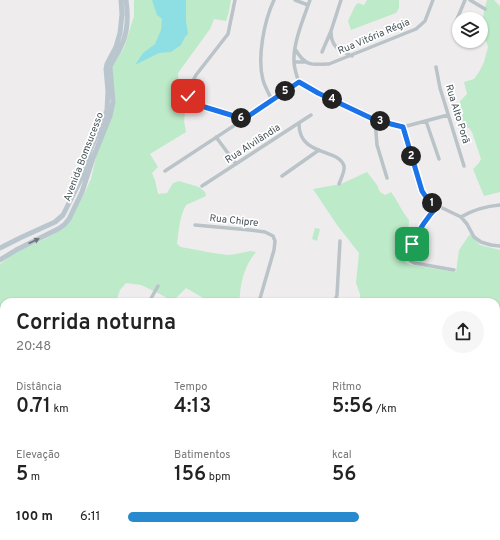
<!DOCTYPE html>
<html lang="pt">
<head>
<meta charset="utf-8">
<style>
  body { margin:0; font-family:Overpass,sans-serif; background:#f6f6f6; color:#222; height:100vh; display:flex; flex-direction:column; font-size:15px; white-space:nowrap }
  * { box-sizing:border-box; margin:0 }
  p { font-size:13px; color:#767676 }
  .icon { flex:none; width:22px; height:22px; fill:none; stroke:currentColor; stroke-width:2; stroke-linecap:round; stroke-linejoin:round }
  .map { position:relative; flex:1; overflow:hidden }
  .drawer { position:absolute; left:0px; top:298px; width:500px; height:242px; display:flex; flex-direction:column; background:#fff; border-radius:12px 12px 0 0; box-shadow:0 1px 3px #0004 }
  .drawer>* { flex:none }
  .tools { position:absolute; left:452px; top:12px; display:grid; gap:8px }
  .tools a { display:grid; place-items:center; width:36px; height:36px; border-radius:50%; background:#fff; box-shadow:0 1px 3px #0004; font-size:20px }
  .pin { position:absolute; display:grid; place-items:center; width:34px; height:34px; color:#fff; margin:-17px; border-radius:8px; box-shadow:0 2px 6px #0006 }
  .km { position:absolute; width:20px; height:20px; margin:-10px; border-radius:50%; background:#222; color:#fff; font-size:11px; line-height:20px; text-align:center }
  .round { display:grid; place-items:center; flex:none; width:42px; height:42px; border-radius:21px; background:#f6f6f6 }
  .summary { display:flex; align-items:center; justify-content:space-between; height:68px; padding:0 16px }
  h1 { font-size:22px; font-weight:600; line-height:30px }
  .figures { display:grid; grid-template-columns:repeat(3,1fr); gap:6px; height:68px; padding:4px 16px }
  .figures div { display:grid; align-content:center }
  .figures b { font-size:20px; font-weight:600 }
  .figures small { font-size:11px; font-weight:400 }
  .figures p { font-size:11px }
  ul { padding:0 16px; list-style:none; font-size:13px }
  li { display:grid; grid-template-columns:64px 48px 1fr; align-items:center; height:30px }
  li i { height:10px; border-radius:5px; background:#278ace }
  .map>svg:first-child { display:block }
  .green { fill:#bdeac8 }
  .water { fill:#8edfe4 }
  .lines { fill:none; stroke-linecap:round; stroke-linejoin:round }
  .street { stroke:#b9c3c8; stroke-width:3.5 }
  .secondary { stroke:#b9c6cd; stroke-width:5 }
  .oneway { fill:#68757b }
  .route-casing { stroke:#fff; stroke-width:8 }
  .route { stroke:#1a73e8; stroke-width:5 }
  .labels { text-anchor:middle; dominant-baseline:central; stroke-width:3.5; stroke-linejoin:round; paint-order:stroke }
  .street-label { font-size:10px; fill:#465258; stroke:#fff }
</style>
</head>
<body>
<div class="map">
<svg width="500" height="540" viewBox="0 0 500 540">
  <rect width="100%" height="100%" fill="#efeced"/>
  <path class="green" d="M134,0H231L228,15L226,21L214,19L210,29L178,73L179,88L184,98L186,104L184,121L186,132L150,154L158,167L152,173L155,180L158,194L167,193L173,183L179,181L199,187L205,192L206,196L186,205C179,218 179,230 177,244L181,247L213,253L228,255L236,254L250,251L256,252C248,261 243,274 241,286C240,291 240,296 239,302H210L186,288L177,297L170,300L160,294L141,285L126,283L120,290L116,302H4V536H66L60,540H0V264L14,253L45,239L65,227L85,192L91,179L97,152L114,107L112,68L116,59L124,48L134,16Z
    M367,0H399V8L396,13L351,30L348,21L355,6L358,3L364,5Z
    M487,0H494L500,6V192L484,196L473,169L479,163L481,159L472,132L469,128L464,127L463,124L460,101L467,94L464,82L474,79L479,72L484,62L488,47L486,41L481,39C481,26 483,13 487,0Z
    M367,172L377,185L380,192L385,195L391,192C398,201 402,212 409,220L408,238L403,255L406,263L411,265L456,272L459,250L470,234L480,245L500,250V336L496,338V302L360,301V294L356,283L359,253L337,225L313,189L341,184Z
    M315,228L320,229L317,241L312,239Z
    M424,536H449L468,540H423Z"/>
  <path class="water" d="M152,0H186V21L188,34L185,37L181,45L171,52L159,53L135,65L143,53L155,44L161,30L162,19L157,15Z
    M496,403L500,404V426L496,427Z"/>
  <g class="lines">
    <path class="street" d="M235,0L228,34L196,75L189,88V96L190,99L194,104L244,119
      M295,0L308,5
      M310,0C304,17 293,43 294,61C294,69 297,76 299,83L317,93L375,120L403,127L448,115
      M470,0L485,9
      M459,31L456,29L455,24L465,0
      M331,32C331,47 339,50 352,56
      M471,45V41
      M295,49C305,66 311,65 329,64L416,29L425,21L433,0
      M322,52L331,31L341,0
      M294,62H306
      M436,67L440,88L464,166
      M272,100C269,94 265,87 263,80C257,58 264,21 274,0
      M375,120L377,145L387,178
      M426,121L439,159
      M299,124C299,157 339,148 344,166C345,171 341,179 339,184
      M403,127L424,195L434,204L461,217L467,224L474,237L481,242L491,245L500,246
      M216,137L236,164
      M165,171L299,83
      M282,176L319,150
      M202,186L311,115
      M438,206C433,210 429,215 425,220C421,226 406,252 409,259C410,261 412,262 414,263L454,270
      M461,217C473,210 487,206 500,205
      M195,225L250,230L265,232L273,236L275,241L274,250L259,302
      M149,302L158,286
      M332,302L336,298L337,295L340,241
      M375,302L376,301
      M496,435L500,434
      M496,471C498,478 500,485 496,491
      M496,520L500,521"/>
    <path class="secondary" d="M0,248L22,237L55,222L63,215L82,177L91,148L104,119L107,110L108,91L106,69L107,64L116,47L120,33L122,14L121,0
      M0,260L16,250L58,229L64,225L69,219L82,192L93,158L110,116L113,102L110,67C113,59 119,52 122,44C128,31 128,14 126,0
      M0,511H4
      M0,517L4,518
      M34,536L38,540
      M41,536L43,540"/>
  </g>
  <defs><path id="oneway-solid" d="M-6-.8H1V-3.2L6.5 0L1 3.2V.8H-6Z"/></defs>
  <use class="oneway" href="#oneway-solid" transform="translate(34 241) rotate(-25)"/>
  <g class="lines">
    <g class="route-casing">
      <path id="route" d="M188,96L192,102L198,105L244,119L299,82L318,93L375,120L403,127L422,191C426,198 431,203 438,206C426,218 420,229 412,244"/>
    </g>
    <use href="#route" class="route"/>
  </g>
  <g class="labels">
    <g class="street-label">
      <text transform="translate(374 37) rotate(-23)">Rua Vitória Régia</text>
      <text transform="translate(457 114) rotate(73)">Rua Alto Porã</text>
      <text transform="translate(253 144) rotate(-33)">Rua Alvilândia</text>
      <text transform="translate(84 157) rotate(-69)">Avenida Bomsucesso</text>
      <text transform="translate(234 221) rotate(6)">Rua Chipre</text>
    </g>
  </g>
</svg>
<div class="tools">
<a><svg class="icon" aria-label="layers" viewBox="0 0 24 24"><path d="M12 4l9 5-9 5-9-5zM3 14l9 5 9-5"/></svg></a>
</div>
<div class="pin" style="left:412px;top:244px;background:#1e9e55"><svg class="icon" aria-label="arrive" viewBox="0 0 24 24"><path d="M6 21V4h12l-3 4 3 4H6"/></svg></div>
<div class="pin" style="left:188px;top:96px;background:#d93025"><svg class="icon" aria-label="check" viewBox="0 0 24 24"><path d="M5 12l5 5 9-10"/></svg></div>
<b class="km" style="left:432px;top:203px">1</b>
<b class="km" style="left:411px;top:156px">2</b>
<b class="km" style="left:380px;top:121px">3</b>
<b class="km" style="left:332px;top:99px">4</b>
<b class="km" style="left:285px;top:91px">5</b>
<b class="km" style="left:241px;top:118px">6</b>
<section class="drawer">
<div class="summary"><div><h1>Corrida noturna</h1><p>20:48</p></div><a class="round"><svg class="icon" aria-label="share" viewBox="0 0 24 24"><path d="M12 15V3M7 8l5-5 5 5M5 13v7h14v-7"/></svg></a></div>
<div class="figures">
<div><p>Distância</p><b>0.71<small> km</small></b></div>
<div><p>Tempo</p><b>4:13</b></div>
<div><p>Ritmo</p><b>5:56<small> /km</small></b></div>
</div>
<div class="figures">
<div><p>Elevação</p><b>5<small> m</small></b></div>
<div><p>Batimentos</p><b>156<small> bpm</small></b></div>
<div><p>kcal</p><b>56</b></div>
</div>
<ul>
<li><b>100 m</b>6:11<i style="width:65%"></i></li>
</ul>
</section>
</div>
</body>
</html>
